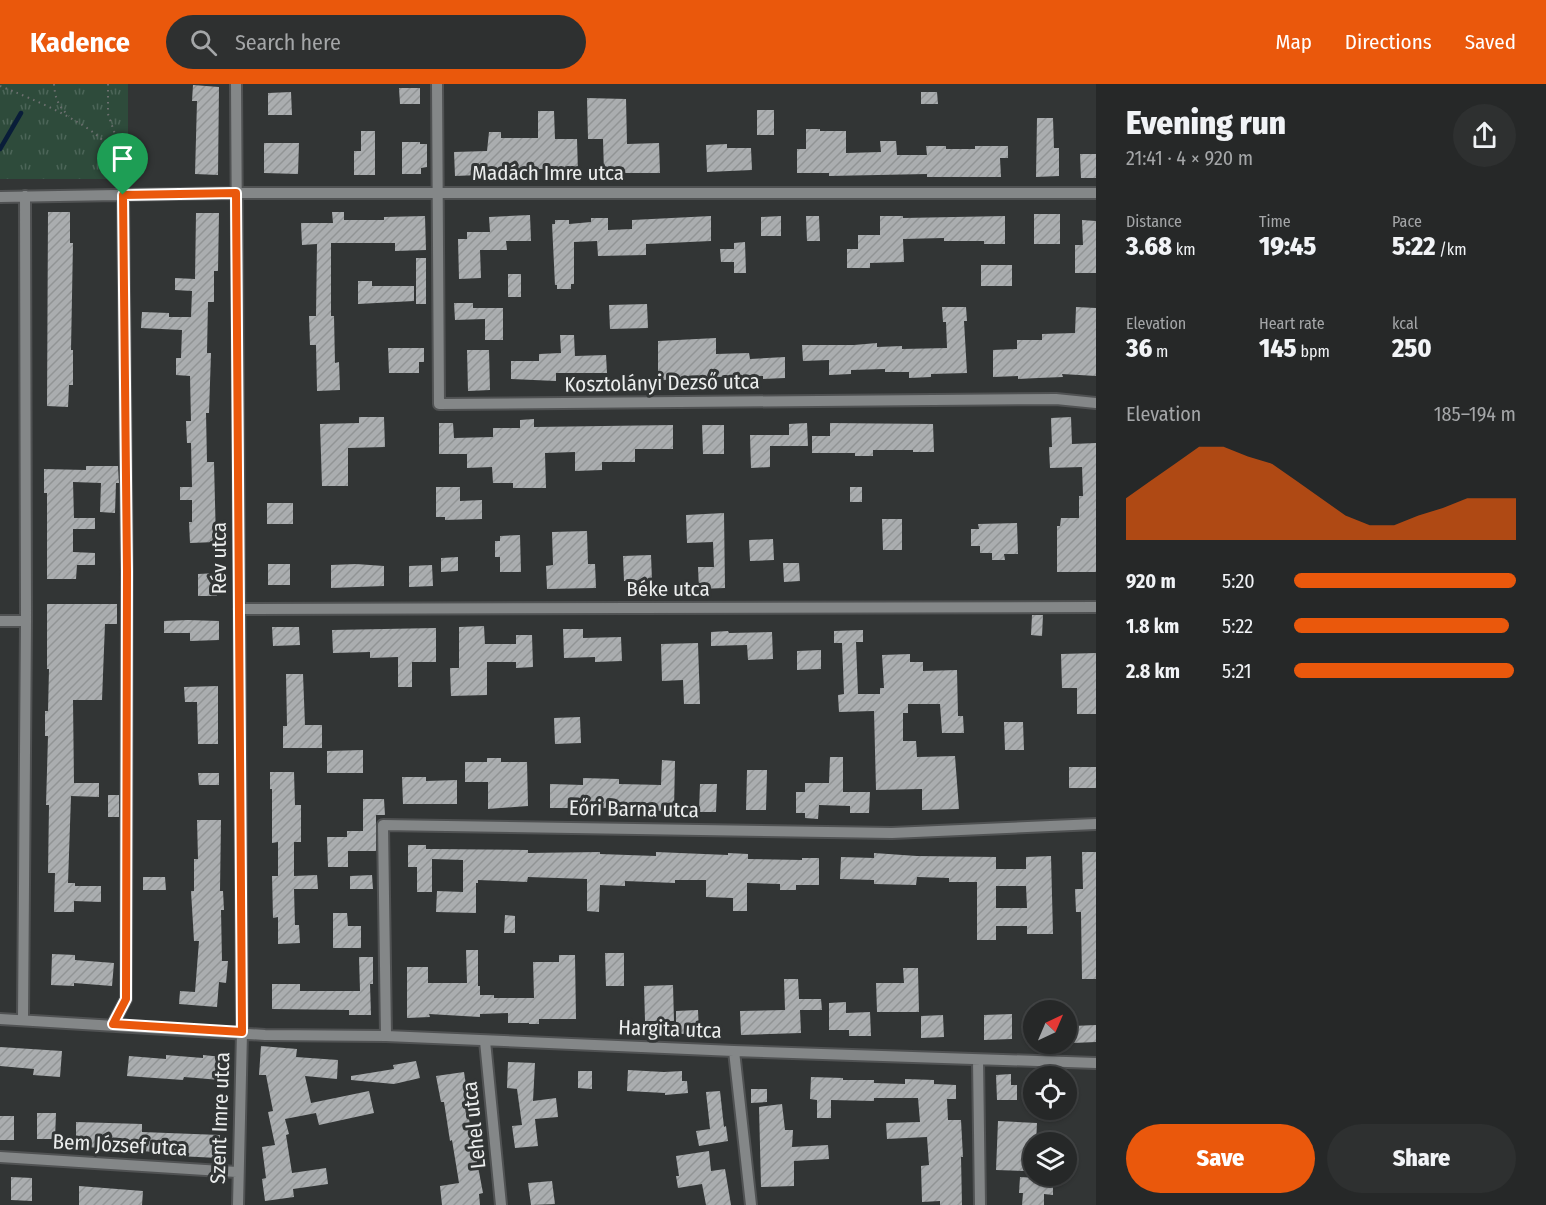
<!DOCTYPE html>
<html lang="en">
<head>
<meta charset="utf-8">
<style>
  body { margin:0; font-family:"Fira Sans Condensed",sans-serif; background:#2e3030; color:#f1f3f6; height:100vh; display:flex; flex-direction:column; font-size:22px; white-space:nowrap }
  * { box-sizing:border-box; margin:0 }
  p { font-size:20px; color:#a4a6a8 }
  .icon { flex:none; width:33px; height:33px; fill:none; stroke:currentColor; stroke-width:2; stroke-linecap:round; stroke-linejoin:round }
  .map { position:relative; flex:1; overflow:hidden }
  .panel { display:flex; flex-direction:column; background:#262828; width:450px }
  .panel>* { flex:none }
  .needle { width:39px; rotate:44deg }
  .tools { position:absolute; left:1023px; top:916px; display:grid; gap:12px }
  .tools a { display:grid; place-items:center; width:54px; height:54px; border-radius:50%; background:#262828; box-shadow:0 2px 4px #0004,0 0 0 2px #424445; font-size:30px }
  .pin { position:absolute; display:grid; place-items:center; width:51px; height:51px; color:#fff; margin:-62px -26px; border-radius:50% 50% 50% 0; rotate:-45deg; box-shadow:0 0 6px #0007 }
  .pin .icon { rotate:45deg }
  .round { display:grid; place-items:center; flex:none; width:63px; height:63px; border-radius:32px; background:#2e3030 }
  .headline { display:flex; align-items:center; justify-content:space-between; height:102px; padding:0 30px }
  h1 { font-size:33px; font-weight:800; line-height:45px }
  .metrics { display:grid; grid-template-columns:repeat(3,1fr); gap:9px; height:102px; padding:6px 30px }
  .metrics div { display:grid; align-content:center }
  .metrics b { font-size:26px; font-weight:800 }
  .metrics small { font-size:16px; font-weight:400 }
  .metrics p { font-size:16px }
  .chart { height:168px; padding:12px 30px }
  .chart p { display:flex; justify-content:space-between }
  .chart svg { width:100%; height:108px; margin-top:6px; fill:#ea580c; opacity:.7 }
  .primary-button { display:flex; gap:12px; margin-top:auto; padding:12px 30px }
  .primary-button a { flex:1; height:69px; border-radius:36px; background:#ea580c; color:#fff; font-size:24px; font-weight:800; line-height:69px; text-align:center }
  .primary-button a+a { background:#2e3030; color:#f1f3f6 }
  ul { padding:0 30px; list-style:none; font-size:20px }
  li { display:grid; grid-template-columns:96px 72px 1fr; align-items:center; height:45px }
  li i { height:15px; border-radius:8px; background:#ea580c }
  header { display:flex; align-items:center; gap:36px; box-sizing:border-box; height:84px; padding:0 30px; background:#ea580c; color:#fff }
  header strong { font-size:28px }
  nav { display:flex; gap:33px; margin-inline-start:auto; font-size:21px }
  .search { width:420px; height:54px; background:#2e3030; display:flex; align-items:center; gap:15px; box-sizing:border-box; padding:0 21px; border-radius:33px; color:#a4a6a8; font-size:22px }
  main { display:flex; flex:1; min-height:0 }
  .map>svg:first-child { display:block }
  .grass { fill:url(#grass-tufts) }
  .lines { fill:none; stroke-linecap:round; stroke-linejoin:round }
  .stream { stroke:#091d39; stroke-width:4.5 }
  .building { fill:url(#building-hatch); fill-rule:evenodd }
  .minor-casing { stroke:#505253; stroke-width:14 }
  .path { stroke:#6d7070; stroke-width:2; stroke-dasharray:1.5 4.5; stroke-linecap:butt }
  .minor { stroke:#848788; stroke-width:10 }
  .route-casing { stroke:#fff; stroke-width:12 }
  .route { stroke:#ea580c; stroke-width:8 }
  .labels { text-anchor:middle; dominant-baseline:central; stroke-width:6; stroke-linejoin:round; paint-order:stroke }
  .street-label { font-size:21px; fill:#ebeded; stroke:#323535 }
</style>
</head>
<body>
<header>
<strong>Kadence</strong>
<div class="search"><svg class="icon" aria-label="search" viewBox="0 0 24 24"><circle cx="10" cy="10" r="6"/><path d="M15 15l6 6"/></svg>Search here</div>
<nav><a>Map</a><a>Directions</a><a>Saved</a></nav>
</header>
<main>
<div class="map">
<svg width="1096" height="1121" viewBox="0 0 1096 1121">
  <defs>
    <pattern id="grass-tufts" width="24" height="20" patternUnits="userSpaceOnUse" patternTransform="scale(1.5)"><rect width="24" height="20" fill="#2e4b3b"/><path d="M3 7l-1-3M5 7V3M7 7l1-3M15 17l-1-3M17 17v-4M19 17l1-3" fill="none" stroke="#4c6558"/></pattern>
    <pattern id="building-hatch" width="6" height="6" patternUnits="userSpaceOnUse" patternTransform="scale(1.5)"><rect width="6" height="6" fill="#aaadaf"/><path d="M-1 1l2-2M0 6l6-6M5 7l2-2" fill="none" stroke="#919495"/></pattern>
  </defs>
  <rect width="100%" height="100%" fill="#323535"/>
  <path class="grass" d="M0,0H128V95H0Z"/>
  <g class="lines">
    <path class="stream" d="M0,65L21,29"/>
  </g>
  <path class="building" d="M193,1L219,3L218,91L195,90L197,17H192Z
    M399,4H420V20H400Z
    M291,8L292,31H268V9Z
    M921,8H937L938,20H921Z
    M587,14L626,15L627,60L659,59L660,89H604L603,55H588Z
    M757,26H774V51H757Z
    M538,27H554L555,55H577L578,88L563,89V85H527V89L455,92L454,68L487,67L489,48H501V54H538Z
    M1037,34H1053L1054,64H1059V92L1036,93Z
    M806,45H820V47H846V69L881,68L880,57H896L897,71H927L926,62H946V65H975V62H1008V74H1000L1001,93H927V90L829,92V89H797V65H806Z
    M361,47H375V91H354V67H361Z
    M402,58H420V60H427V83L421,84V90H402Z
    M264,59H299L298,90L264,89Z
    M727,60V64H751L752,86L707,88L706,61Z
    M1080,70H1096V94H1081Z
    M48,128H70V159H73L71,266H73V301H69L68,323L47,322Z
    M332,128H344V136H384V133L425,132L426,166L395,167V159H331V232H334L335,279L339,278L340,306L317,307L316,261H310L309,232H316L317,160L302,161L301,139H333Z
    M196,129H219L218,187H214V218H208L207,269H211L209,329H206L207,378H214L216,458L190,459L189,438H192V416H180V403H192L191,359H187L186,337H191L190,292L176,291V274H181L182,246L141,244L142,228L169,229V233H191L192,207L175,206V194L195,195Z
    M1034,130H1060V160H1034Z
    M530,131L531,157H506L507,166H480L481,194L459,195L458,155H467V148H490L489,133Z
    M711,132V157L646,160V171L598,172L597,157L574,158V200H571V205H557V201H555L552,140H555V136H569V140L591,138V134H608V146L632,145V136Z
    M781,132V152H761V133Z
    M806,132H819L820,157H807Z
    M880,132H903V134L1005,132V160H984V157H944V154L903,155L904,178L870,179V184H847V165H858V151H880Z
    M1082,136L1096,137V189H1075V161H1083Z
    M745,158L746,189H734V178H721L720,165H734V159Z
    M416,174H426V220H416Z
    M981,181H1012V202H981Z
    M508,190H521V213H508Z
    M358,197H372V202H414V217L358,220Z
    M454,219H473V224H503V256H485V235L455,236Z
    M647,220L648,244L610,245L609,221Z
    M942,223H966L967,237H964L967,289L931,290V293L909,294V288H885V285L851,286V290L829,291V276L803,277L802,261H854L877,259V263L902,262V265L947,264L946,238H943Z
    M1076,223L1096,224V292L1062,290L1063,293L1038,294L1018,295V292L993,293V266L1017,265V256H1042V250L1075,249Z
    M560,251H574L575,272L606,271L607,289H556V297L511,295V277H539V270L561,269Z
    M716,254V270L749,269L750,275L785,273V294L763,295V292L717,293V295L658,296V257Z
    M388,264H424V278H419V289H389Z
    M467,266H489L490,306L468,307Z
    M359,333H384L385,363L348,364V402H322L320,340L359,339Z
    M1071,333L1072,360L1096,359V488H1057V442H1060L1061,434H1079V412H1083L1082,383L1050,384L1049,363H1052L1051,334Z
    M534,335V343L673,341V365H635V378H602V386L575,387V368L545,369L546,404H513V399H493L492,383L467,384V370H439V339H453L454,354L493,353V344H520V336Z
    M807,339L808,362H770V383L751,384L750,351H789V340Z
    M830,339L933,340L934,368H913V366H873V372H855V369H812V352H830Z
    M702,341H724V370H703Z
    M86,382H118L119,399H116L115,429L100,428L101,399L73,398L74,434H95V445H73V468L95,469V481H77L76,495H47V409H44V385L86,386Z
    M436,403H460V417L482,416V435L445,436V433H436Z
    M850,403H862V418H850Z
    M267,419H293V440H267Z
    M724,429L725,504L699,505L698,483H714L713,458L687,459L686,431Z
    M882,435H902V466H883Z
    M1017,439L1018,470H1004L1005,476H992V469H980V462H971V445H979L978,440Z
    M587,447L588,480H595L596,504L547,505L546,482L553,481L552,448Z
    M520,451L521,488H500V473H495V457H500V452Z
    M773,455L774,476L750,477L749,456Z
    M651,471L652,496L624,497L623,472Z
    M458,473V487L441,488V474Z
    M783,479H799L800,497L784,498Z
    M268,480H290V501H268Z
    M356,480L384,482V502L331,504V481Z
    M432,481L433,502L409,503V482Z
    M217,489V512H198V490Z
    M47,520H117V540H105L102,616H73L74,699H99V713L71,712L68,799H75V802H101V818L74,817V828H54L55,789H48L49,721H46L48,652H45V627H48L49,585H47Z
    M1032,531H1043L1042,552L1031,551Z
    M188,536L219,537V556L190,557V549H164V537Z
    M484,542L485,560H516V551H532L533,583L516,584V578H487V611L451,612L450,584H459V543Z
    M272,543H299L300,561L273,562Z
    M436,544V578H412V603H398V573L370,574V568L333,569L332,546Z
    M563,545H583V554L621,553L622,577L595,578V573L564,574Z
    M863,546V558H856L858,610H880V604H884L882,571L910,570V578H923V587L957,586L958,632H963L964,649H942L940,620H908V629H903V657H916L917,673L955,672L959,725L922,726V705L876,706L874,627L839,628L838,611L844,610L842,559H834V547Z
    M728,547L729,549L772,548L773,575L748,576L747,561L711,562V548Z
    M698,559L700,620H684L683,596L662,597L661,560Z
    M821,566V585L797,586V567Z
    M1096,569V630H1077V604H1062L1061,570Z
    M286,590H303L305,641H322V664H283V642H287Z
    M218,602V660H198L197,618H185L184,603Z
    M580,633L581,659L555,660L554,634Z
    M1004,638H1023L1024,666H1005Z
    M363,666V689H327V667Z
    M830,673H843V708H870L869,729H850V722L819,721L818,735L805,734V729H796V708H805V699H829Z
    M487,674H501V678H527L528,722L488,725V698H465V678H487Z
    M662,676L675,677L674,727H635V724H550V700L583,701V694L619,695V700L661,701Z
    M1069,683H1096V704H1069Z
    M747,686H767L766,726H746Z
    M270,688H294L295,721H301V758H294V792L317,791L318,805H294L295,841H299L300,859L278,860V833L273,834L272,792H278V758L272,759V705H270Z
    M198,689H219V701H199Z
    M402,693H426V697L457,696V720H403Z
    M700,700H717L716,728H699Z
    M108,711H119V733H108Z
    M363,715H384L385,731H376V767H348V783H328L327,753H347V747H363Z
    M197,736H221L220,807H223L224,826H221L222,877H228L226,899L219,898L217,923L179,920L180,907L195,908L199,857H194L191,807H194V775H198Z
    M408,761H426V765H432L528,766V769L600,768V770L656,772V768L728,771V769L748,770V775L802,776V774H819V801H796V806H780V800L747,799V827H733V814L706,813V796H675V799L625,797V802L600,801L599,828L587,827V795L528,793L527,798L478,796V799H476V829L436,828L437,807L463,808V776L432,775V808H417V783H408Z
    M1082,768H1096V895H1082L1081,828H1076L1075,805H1083Z
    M874,769L917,772L996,773V785H1026V773L1051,772L1053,850H1027V842H996V856H977V798H949V794L917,793L916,801L874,800V796L840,795L841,773L874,774ZM996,802H1026L1027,824H996Z
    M372,791L373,805H350V792Z
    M143,793H165L166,806H143Z
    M333,829H347L348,842H361V864H333Z
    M505,831L515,832V849H504Z
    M466,866H478V902H480V911H494V914H534L533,878H559V871H575L576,935H539V940H529V939H508V929L480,930V933L429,930L430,933L407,934V883H428V899H467Z
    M605,869H624V902H606Z
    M52,870L75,871V876L114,879L112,902L74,899V902L51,901Z
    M359,873H373V900H370L371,931H349V926L272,925V900H300V907H360Z
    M903,884H918L919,928H877L876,899H904Z
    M784,895H798L799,915H821L822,926H800L801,949L741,951L740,927L785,926Z
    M673,901L674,937H645L644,902Z
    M846,918V929L870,928L871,952H849V946H829V919Z
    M698,926L699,949L681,950V942H676V927Z
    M1012,930V955L984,956V931Z
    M943,931L944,953L921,954V932Z
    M1096,941V958L1073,959V942Z
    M261,962L297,965L296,973L338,976L337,995L305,992L311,1019L369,1007L374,1029L319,1041L316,1029L285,1035L289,1050L286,1051L292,1089L326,1084L328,1100L293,1105L294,1113L265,1117L262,1095L266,1094L262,1063L275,1061L268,1028L273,1027L266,991H259Z
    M0,963L62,967L60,993L33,991L34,985L0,982Z
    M166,971L203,974V971L222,973L220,996L184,993L183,996L127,992L129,972L166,975Z
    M416,977L420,994L394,1000L351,996V992L394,985L393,981Z
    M508,978L535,979L533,1017L556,1014L558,1033L535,1035L538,1062L515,1064L512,1042L522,1041L517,1005L507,1004Z
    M628,986L664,988L682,987V997H687L688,1009L665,1011V1009L627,1007Z
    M578,987H592V1005L578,1004Z
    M464,988L468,1014H465L483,1109L479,1110L480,1121H442L440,1102L459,1099L452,1056L450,1057L444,1018H441L436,992Z
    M1011,990V1001H1017V1016H997L996,991Z
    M811,993L843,994V996H874V999L905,1000V995L934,996V1000L956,1001V1015H947L948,1036H961L963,1073H961L962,1121H940V1117L922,1118L921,1082L929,1081L927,1053L887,1055L886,1039L920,1038L918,1014H874V1017L831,1016V1034H817V1016L810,1015Z
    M751,1005H767V1018L751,1019Z
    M720,1007L724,1043L726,1042L728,1057L699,1062L696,1047L710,1045L706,1008Z
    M782,1020L785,1046H793L792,1063L828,1061L829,1075L794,1077V1102L761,1103L759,1023Z
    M37,1029H56L55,1055H37Z
    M0,1032H14V1056H0Z
    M998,1037L1037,1039L1036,1059L1034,1061H1027L1026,1087L996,1086Z
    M76,1038L142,1040V1048L220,1051L218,1074L158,1071V1068L115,1066V1064L76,1063Z
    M709,1067L711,1087L725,1085L731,1121H706L702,1100L678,1104L676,1092H679L676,1072Z
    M11,1093L32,1094V1117L11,1116Z
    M1020,1093L1053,1095V1111L1044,1110V1121H1022L1023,1109H1019Z
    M552,1097L555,1120L531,1121L528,1099Z
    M79,1102L143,1107L142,1121H79Z"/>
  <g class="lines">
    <g class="minor-casing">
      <path id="minor" d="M236,0L242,948L238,1121
        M437,0L439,320L1056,315L1096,319
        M0,113L236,109H1096
        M239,525L1096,523
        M0,537H26
        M0,935L265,951L386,952L734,967L1096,979
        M23,936L26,537L25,112
        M113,940L126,915L127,487L123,111
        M386,952L383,741L892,749L1096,740
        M485,957L501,1121
        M734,967L751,1121
        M978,976L980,1121
        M0,1073L237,1088"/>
    </g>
    <path class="path" d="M54,0C55,14 58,22 69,32
      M108,0V30L116,53L118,74
      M0,2C32,15 105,43 117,76C120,83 117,93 117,100"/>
    <use href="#minor" class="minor"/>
  </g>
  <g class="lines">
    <g class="route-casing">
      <path id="route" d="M236,109L242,948L113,940L126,915L127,487L123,111Z"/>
    </g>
    <use href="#route" class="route"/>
  </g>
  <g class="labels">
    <g class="street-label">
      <text x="548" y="89">Madách Imre utca</text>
      <text transform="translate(662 299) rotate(-1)">Kosztolányi Dezső utca</text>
      <text transform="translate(219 474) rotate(-90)">Rév utca</text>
      <text x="668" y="505">Béke utca</text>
      <text transform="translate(634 725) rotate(1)">Eőri Barna utca</text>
      <text transform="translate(670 945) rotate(2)">Hargita utca</text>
      <text transform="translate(220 1034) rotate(-88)">Szent Imre utca</text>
      <text transform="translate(474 1041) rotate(-96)">Lehel utca</text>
      <text transform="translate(120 1061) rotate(3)">Bem József utca</text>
    </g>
  </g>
</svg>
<div class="tools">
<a><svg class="needle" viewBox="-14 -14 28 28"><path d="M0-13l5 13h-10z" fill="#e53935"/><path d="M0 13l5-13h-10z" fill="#a4a6a8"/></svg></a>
<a><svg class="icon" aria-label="locate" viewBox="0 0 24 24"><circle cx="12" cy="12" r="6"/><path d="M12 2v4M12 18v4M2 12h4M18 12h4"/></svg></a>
<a><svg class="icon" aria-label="layers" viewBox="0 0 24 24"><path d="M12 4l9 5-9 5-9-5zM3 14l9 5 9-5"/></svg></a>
</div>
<div class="pin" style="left:123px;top:111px;background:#1e9e55"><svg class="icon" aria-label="arrive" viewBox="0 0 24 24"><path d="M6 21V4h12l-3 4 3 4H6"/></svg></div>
</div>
<section class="panel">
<div class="headline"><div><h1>Evening run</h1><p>21:41 · 4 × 920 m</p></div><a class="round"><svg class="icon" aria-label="share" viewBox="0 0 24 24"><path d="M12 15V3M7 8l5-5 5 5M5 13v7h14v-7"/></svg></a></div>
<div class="metrics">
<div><p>Distance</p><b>3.68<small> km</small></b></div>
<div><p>Time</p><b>19:45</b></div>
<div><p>Pace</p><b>5:22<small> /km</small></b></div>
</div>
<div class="metrics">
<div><p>Elevation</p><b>36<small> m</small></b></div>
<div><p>Heart rate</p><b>145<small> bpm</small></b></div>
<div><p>kcal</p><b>250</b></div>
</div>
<div class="chart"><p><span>Elevation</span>185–194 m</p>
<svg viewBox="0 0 160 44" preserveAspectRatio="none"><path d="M0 44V27L10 20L20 13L30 6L40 6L50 10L60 13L70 20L80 27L90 34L100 38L110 38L120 34L130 31L140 27L150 27L160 27V44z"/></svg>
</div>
<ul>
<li><b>920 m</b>5:20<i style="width:100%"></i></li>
<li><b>1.8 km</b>5:22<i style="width:97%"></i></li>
<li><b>2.8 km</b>5:21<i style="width:99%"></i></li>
</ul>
<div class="primary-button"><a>Save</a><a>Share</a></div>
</section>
</main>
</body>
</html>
